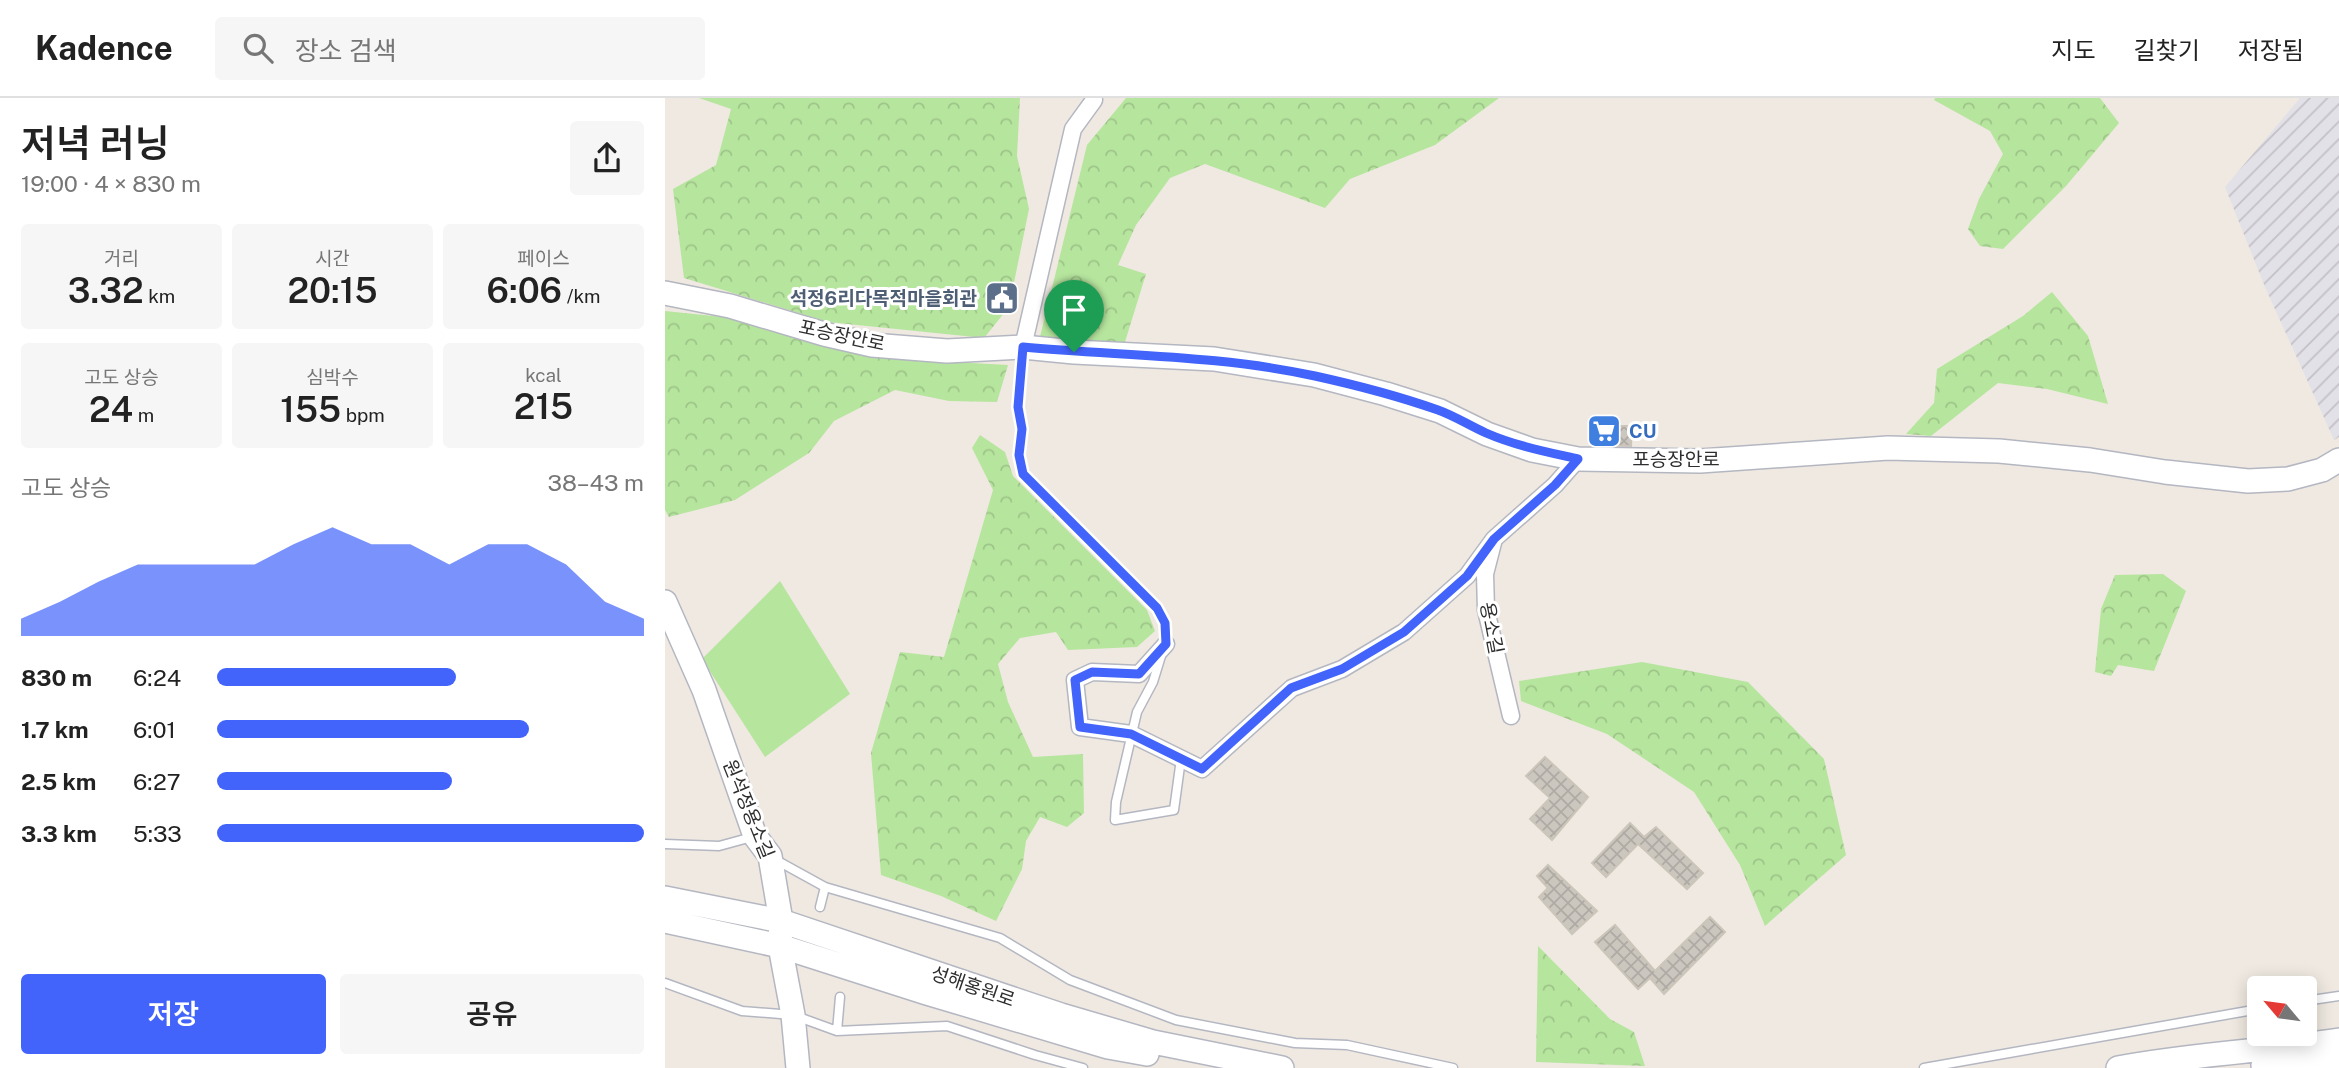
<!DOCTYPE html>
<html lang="ko">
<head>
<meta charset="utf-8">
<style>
  body { margin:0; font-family:"Public Sans","Noto Sans KR",sans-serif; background:#f6f6f6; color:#222; height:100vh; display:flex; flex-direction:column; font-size:26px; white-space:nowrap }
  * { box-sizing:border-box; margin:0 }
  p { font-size:23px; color:#767676 }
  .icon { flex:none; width:38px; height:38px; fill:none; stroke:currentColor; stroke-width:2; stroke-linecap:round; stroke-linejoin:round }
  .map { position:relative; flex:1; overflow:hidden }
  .sheet { display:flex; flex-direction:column; background:#fff; width:665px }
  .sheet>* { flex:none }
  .needle { width:46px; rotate:299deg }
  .tools { position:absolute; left:1582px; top:878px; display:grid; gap:14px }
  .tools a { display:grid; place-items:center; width:70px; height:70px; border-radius:7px; background:#fff; box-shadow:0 4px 18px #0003; font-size:35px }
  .pin { position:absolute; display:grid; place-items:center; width:60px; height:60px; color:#fff; margin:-72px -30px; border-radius:50% 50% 50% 0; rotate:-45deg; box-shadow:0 0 7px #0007 }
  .pin .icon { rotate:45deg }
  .round { display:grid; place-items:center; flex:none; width:74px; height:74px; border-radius:7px; background:#f6f6f6 }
  .head { display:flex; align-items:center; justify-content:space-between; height:119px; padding:0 21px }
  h1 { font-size:38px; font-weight:600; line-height:52px }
  .stats { display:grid; grid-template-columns:repeat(3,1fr); gap:10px; height:119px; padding:7px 21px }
  .stats div { display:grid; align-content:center; border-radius:7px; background:#f6f6f6; text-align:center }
  .stats b { font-size:35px; font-weight:600 }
  .stats small { font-size:19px; font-weight:400 }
  .stats p { font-size:19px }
  .chart { height:196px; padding:14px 21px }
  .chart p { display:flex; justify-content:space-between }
  .chart svg { width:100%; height:126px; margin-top:7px; fill:#4264fb; opacity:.7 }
  .button { display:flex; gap:14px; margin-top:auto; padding:14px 21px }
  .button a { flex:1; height:80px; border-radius:7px; background:#4264fb; color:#fff; font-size:28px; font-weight:600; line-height:80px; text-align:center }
  .button a+a { background:#f6f6f6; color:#222 }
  ul { padding:0 21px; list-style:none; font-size:23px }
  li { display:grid; grid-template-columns:112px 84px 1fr; align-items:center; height:52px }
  li i { height:18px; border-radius:9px; background:#4264fb }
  header { display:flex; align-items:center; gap:42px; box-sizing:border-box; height:98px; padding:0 35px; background:#fff; border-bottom:2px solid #e0e0e0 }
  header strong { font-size:33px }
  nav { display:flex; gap:38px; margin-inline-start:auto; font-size:24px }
  .search { width:490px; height:63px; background:#f6f6f6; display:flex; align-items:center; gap:18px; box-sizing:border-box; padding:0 24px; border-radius:7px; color:#767676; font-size:26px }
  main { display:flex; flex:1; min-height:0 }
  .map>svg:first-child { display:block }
  .industrial { fill:url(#industrial-furrows) }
  .grass { fill:#b6e59e }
  .forest { fill:url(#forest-crowns) }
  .building { fill:url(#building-cross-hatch); stroke:#cbc5ba; stroke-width:2 }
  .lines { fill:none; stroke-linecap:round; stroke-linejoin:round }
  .lane-casing { stroke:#b4b7c1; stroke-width:11 }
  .street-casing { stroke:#b4b7c1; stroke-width:19 }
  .secondary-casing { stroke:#b4b7c1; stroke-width:26 }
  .lane { stroke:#fff; stroke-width:8 }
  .street { stroke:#fff; stroke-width:16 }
  .secondary { stroke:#fff; stroke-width:23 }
  .route-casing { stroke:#fff; stroke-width:14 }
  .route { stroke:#4264fb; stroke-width:9 }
  .labels { text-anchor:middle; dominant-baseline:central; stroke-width:6; stroke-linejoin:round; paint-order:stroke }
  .service-label { font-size:19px; font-weight:bold; fill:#4e5e75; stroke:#fff; text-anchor:end }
  .street-label { font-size:19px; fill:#2e2e2e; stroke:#fff }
  .shop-label { font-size:19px; font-weight:bold; fill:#366cbe; stroke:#fff; text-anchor:start }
</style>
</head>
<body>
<header>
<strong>Kadence</strong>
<div class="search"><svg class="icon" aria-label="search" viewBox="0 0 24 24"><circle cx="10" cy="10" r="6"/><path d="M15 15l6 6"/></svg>장소 검색</div>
<nav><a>지도</a><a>길찾기</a><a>저장됨</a></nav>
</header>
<main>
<section class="sheet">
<div class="head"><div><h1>저녁 러닝</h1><p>19:00 · 4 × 830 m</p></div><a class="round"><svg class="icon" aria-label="share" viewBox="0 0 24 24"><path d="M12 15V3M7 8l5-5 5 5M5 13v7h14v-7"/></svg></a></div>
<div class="stats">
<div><p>거리</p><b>3.32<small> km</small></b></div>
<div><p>시간</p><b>20:15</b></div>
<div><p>페이스</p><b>6:06<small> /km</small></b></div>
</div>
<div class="stats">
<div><p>고도 상승</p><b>24<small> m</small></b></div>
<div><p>심박수</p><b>155<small> bpm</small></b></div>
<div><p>kcal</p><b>215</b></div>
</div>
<div class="chart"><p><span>고도 상승</span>38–43 m</p>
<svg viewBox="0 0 160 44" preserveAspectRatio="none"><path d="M0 44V38L10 32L20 25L30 19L40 19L50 19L60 19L70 12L80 6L90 12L100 12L110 19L120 12L130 12L140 19L150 32L160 38V44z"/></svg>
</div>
<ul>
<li><b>830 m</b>6:24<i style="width:56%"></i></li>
<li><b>1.7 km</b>6:01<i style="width:73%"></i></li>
<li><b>2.5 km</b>6:27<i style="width:55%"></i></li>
<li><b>3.3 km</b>5:33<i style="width:100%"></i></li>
</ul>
<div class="button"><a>저장</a><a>공유</a></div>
</section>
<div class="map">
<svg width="1674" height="970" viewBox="0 0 1674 970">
  <defs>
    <pattern id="industrial-furrows" width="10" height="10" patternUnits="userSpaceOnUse" patternTransform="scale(1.75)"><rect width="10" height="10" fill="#e3e1e8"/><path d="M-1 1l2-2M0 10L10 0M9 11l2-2" fill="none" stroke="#c3c1c7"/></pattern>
    <pattern id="forest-crowns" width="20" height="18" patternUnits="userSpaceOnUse" patternTransform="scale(1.75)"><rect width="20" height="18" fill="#b6e59e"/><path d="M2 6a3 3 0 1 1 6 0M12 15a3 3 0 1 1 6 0" fill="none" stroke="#9dc588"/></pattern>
    <pattern id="building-cross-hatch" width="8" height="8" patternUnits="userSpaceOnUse" patternTransform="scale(1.75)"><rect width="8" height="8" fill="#cbc7bf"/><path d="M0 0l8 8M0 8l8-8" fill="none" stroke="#afaba4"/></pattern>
  </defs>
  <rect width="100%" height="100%" fill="#efe9e1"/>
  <path class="industrial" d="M1635,0H1674V339L1669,342L1600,189L1560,89Z"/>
  <path class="grass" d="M115,483L185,596L100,659L37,561Z"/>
  <path class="forest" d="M34,0H355L352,58L364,111L344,209L319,240L163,224L19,180L8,91L51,67L66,11Z
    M461,0H834L770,47L685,81L660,110L540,66L505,80L471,127L453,167L481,176L459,247L375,239L422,47Z
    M1270,0H1435L1454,25L1401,88L1338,151L1315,148L1303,131L1314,101L1338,56L1325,33L1269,2Z
    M1387,194L1423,238L1443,306L1382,291L1333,285L1266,338L1241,336L1269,305L1272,271L1358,218Z
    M0,213L58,219L215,260L343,267L332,304L284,303L230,292L169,323L144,355L70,402L4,419L0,412Z
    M315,337L340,354L348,378L482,512L490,533L472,549L403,552L391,534L355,540L333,566L343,604L368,659L418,656L419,715L402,729L375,719L361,743L357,771L331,823L276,798L216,777L206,655L235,554L279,559L328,392L307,350Z
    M1498,476L1521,493L1489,573L1453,567L1446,578L1430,574L1436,511L1450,477Z
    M977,564L1083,584L1159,661L1181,757L1100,828L1075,767L1029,694L942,636L856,603L854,583Z
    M873,848L945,921L969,934L980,968L871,964Z"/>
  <path class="building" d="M930,328H967L966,348L930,347Z
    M880,659L923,699L887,742L865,721L885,700L861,678Z
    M965,725L979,739L991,729L1038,775L1022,791L973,746L941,779L927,765Z
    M883,767L932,813L907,836L874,799L883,790L872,778Z
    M1045,819L1060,834L999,896L985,880L973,891L930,844L950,827L990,873Z"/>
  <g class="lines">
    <g class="lane-casing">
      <path id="lane" d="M358,250L353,309L357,331L353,357L358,375L492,510L500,525L501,546
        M496,558L488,584L472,614L451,704L450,722L509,712L516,661
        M0,746L54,748L87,739
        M111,762L160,789L335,840L405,882L511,922L630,945L682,947L788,970
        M155,809L160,789
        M0,885L77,913L128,917L172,933L282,928L370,957L418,970
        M1640,903L1674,898
        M172,933L175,899
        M1259,970L1594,911"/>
    </g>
    <g class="street-casing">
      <path id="street" d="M358,249L408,31L429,2
        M501,546L474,576L427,574L410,582L415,629L466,636L537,671L627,590L677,571L739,534L802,478L829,441
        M846,618L821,512L820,476L829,441L890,387L913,361"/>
    </g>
    <g class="secondary-casing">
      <path id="secondary" d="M0,195L65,208L159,236L207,247L282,253L358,249L409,254L549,261L649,277L721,296L775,313L822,336L867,352L913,361L1035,363L1223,350L1334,353L1425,362L1500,374L1583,383L1623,381L1657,372L1674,362
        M0,504L39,592L90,738L105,758L116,823L115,848L128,917L133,970
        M0,800L116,823L396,917L488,944L617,970
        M0,823L115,848L262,895L443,949L482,956
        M1598,967L1674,959
        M1453,970C1526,956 1601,953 1674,942"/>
    </g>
    <use href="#lane" class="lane"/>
    <use href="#street" class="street"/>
    <use href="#secondary" class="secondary"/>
  </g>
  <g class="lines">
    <g class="route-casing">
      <path id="route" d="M358,249C456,258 554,257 650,278C691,287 733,298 773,312C790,318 805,328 821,335C851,348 882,354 913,361L890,387L829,441L802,478L739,534L677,571L626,590L537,671L466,636L415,629L410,582L427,574L474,576L501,546L500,525L492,510L358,376L354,357L357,331L353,309Z"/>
    </g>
    <use href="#route" class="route"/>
  </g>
  <defs>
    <g id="civic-square" transform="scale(1.75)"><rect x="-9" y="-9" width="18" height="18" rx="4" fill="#5c6f8a" stroke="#fff"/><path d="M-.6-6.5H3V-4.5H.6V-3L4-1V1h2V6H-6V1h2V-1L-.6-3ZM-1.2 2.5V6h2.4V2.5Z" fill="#fff"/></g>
    <g id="supermarket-square" transform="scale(1.75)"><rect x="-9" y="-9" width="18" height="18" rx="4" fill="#3f7fe0" stroke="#fff"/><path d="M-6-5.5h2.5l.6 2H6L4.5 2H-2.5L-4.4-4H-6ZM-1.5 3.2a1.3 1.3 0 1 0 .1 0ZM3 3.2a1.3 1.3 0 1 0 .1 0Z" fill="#fff"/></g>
  </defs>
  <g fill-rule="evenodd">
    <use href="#civic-square" x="337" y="200"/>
    <use href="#supermarket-square" x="939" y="333"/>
  </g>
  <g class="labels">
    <g class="service-label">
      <text x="312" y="200">석정6리다목적마을회관</text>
    </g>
    <g class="street-label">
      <text transform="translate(177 237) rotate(12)">포승장안로</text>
      <text x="1011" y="361">포승장안로</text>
      <text transform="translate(827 530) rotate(79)">용소길</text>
      <text transform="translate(84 711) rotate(68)">원석정용소길</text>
      <text transform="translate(308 888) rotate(19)">성해홍원로</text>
    </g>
    <g class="shop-label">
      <text x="964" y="333">CU</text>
    </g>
  </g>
</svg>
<div class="tools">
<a><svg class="needle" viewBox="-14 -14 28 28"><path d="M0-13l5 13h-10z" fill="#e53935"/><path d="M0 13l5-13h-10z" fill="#767676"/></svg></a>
</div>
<div class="pin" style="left:409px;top:254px;background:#1e9e55"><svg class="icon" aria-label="arrive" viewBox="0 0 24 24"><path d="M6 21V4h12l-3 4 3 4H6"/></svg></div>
</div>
</main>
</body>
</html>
